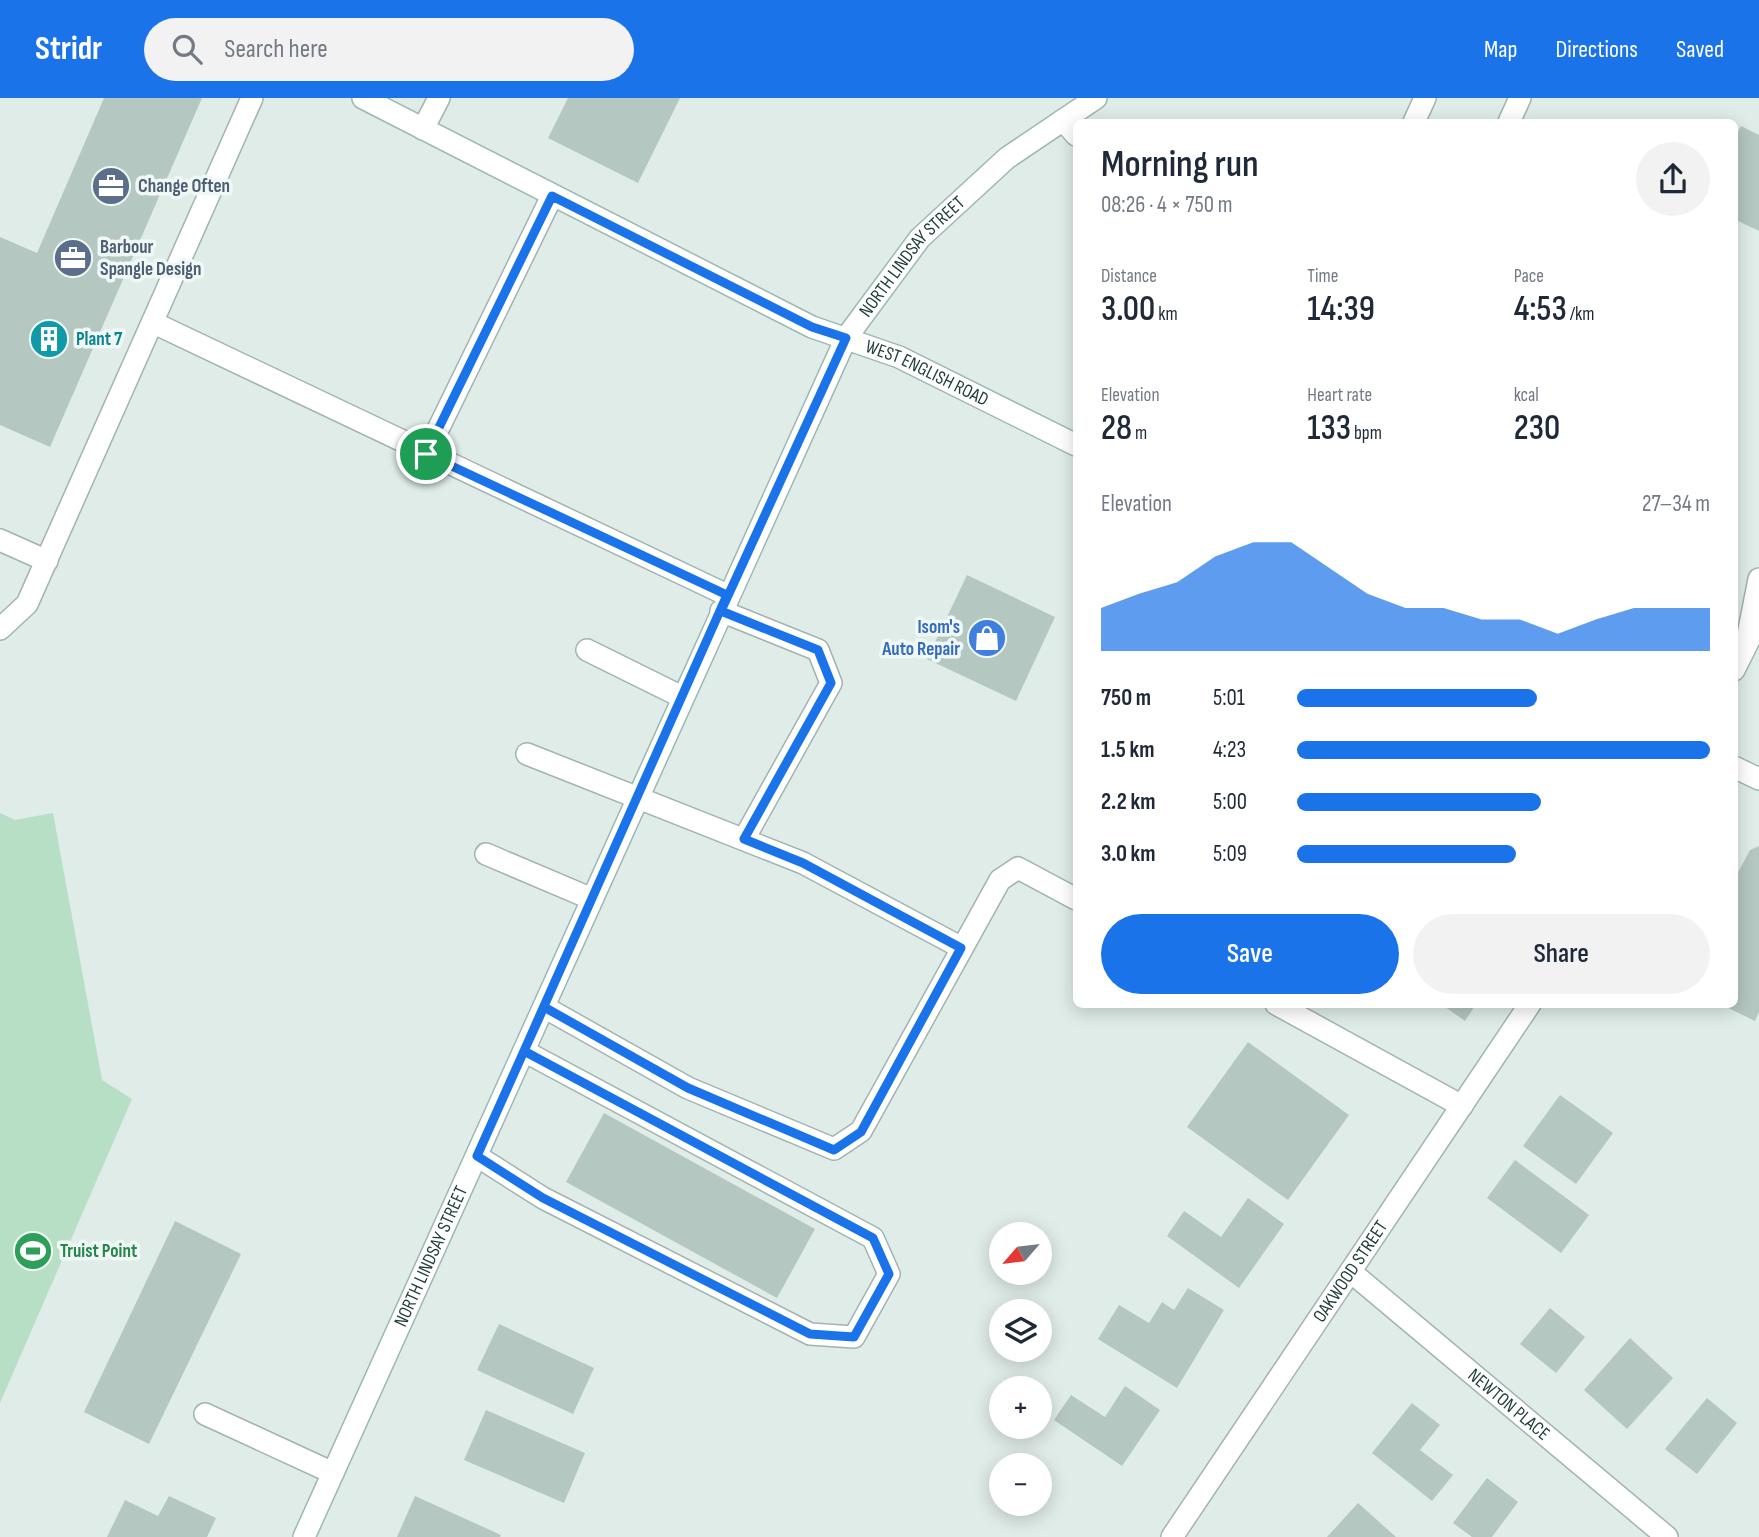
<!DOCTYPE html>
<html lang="en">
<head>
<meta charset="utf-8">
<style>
  body { margin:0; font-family:"Sofia Sans Condensed",sans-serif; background:#f2f2f3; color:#1f2937; height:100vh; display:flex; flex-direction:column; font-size:26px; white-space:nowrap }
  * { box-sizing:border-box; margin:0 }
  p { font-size:23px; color:#747a83 }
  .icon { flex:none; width:38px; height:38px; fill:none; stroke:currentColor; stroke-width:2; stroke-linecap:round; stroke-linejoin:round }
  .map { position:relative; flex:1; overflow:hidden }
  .drawer { position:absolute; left:1073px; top:21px; width:665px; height:889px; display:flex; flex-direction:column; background:#fff; border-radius:10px; box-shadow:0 4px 18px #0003 }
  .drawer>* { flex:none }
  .needle { width:46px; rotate:242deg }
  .tools { position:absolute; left:989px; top:1124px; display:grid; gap:14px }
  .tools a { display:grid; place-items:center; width:63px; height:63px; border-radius:50%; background:#fff; box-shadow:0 4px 18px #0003; font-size:35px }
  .pin { position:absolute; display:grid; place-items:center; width:60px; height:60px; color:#fff; margin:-30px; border:4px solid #fff; border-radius:50%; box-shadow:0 2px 7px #0007 }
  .round { display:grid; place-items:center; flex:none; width:74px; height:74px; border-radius:37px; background:#f2f2f3 }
  .headline { display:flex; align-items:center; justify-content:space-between; height:119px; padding:0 28px }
  h1 { font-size:38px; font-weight:600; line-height:52px }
  .metrics { display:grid; grid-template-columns:repeat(3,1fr); gap:10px; height:119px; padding:7px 28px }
  .metrics div { display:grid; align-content:center }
  .metrics b { font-size:35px; font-weight:600 }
  .metrics small { font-size:19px; font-weight:400 }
  .metrics p { font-size:19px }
  .chart { height:196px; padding:14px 28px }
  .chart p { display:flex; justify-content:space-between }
  .chart svg { width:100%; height:126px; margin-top:7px; fill:#1a73e8; opacity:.7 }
  .primary-button { display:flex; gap:14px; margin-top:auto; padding:14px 28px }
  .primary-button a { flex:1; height:80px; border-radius:42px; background:#1a73e8; color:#fff; font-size:28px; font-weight:600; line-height:80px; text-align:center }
  .primary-button a+a { background:#f2f2f3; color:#1f2937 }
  ul { padding:0 28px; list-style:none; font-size:23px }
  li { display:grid; grid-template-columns:112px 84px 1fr; align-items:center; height:52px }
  li i { height:18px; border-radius:9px; background:#1a73e8 }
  header { display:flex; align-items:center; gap:42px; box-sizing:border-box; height:98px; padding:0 35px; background:#1a73e8; color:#fff }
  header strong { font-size:33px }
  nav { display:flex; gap:38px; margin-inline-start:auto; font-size:24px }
  .search { width:490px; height:63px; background:#f2f2f3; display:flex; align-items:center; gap:18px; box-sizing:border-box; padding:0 24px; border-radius:38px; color:#747a83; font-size:26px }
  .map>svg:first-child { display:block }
  .green { fill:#b7dfc6 }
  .building { fill:#b5c7c1 }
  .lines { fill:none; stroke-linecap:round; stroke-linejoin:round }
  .lane-casing { stroke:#a2b4b0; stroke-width:24 }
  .street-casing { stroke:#a2b4b0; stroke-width:24 }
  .secondary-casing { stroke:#9db8b2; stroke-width:24 }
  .lane { stroke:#fff; stroke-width:21 }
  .street { stroke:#fff; stroke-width:21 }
  .secondary { stroke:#fff; stroke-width:21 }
  .route-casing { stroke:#fff; stroke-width:14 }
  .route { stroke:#1a73e8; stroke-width:9 }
  .labels { text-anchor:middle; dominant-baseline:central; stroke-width:7; stroke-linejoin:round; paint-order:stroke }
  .service-label { font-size:19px; font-weight:bold; fill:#4e5e75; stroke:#f0f8f5; text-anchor:start }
  .street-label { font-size:19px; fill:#1f3d39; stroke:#f0f8f5 }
  .culture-label { font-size:19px; font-weight:bold; fill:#0d838f; stroke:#f0f8f5; text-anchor:start }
  .shop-label { font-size:19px; font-weight:bold; fill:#366cbe; stroke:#f0f8f5; text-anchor:end }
  .leisure-label { font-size:19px; font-weight:bold; fill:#27864d; stroke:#f0f8f5; text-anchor:start }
</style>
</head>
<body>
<header>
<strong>Stridr</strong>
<div class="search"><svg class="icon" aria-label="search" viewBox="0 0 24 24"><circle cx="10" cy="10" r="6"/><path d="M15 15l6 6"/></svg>Search here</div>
<nav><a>Map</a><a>Directions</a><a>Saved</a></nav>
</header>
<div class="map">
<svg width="1759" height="1439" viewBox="0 0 1759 1439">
  <rect width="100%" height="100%" fill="#e0ece8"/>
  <path class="green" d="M0,715L15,722L53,715L102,982L132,1001L0,1305Z"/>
  <path class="building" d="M104,0H202L50,349L0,327V139L37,155Z
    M568,0H680L638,85L548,40Z
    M1741,28L1759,37V133L1734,121V41Z
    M967,477L1055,519L1016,603L927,561Z
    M1759,748V914L1755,923L1720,906H1734V782L1750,752Z
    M1441,906H1476L1465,923Z
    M1248,944L1349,1017L1288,1102L1187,1029Z
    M1560,997L1613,1035L1576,1086L1523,1048Z
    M604,1015L815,1131L777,1200L566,1084Z
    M1515,1062L1589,1117L1561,1155L1487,1100Z
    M1248,1100L1284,1126L1239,1190L1167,1138L1184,1113L1221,1139Z
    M175,1123L241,1156L149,1346L84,1314Z
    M1188,1190L1224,1212L1177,1290L1098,1241L1119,1207L1149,1225L1162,1204L1174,1212Z
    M1550,1210L1585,1239L1556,1275L1520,1246Z
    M499,1226L594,1270L573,1316L477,1272Z
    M1630,1240L1673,1280L1627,1331L1584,1292Z
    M1125,1288L1160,1312L1122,1368L1054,1322L1071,1297L1105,1319Z
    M1707,1300L1737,1325L1697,1376L1665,1351Z
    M1412,1305L1440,1327L1420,1352L1453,1377L1432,1403L1372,1355Z
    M486,1312L585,1355L564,1405L464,1362Z
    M1487,1380L1518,1404L1492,1439H1472L1453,1425Z
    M169,1398L216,1420L207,1439H107L125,1402L158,1418Z
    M415,1398L501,1437L500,1439H397Z
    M1358,1405L1396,1439H1327Z"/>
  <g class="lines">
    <g class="lane-casing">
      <path id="lane" d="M1063,22L1076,37
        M1414,24L1425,0
        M1509,24L1520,0
        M423,31L439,0
        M154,225L727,497
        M426,356L552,98
        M0,442L47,463
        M721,513L818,552L831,585L744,741
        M0,531L27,506L252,0
        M587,552L682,599
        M527,656L803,765L962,850
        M486,756L592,801
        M1276,906L1462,1008
        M544,909L688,990L834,1051L861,1033L1000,782L1018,770L1076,801
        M477,1058L543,1100L810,1236L854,1239L889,1176L873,1140L524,953
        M205,1316L333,1375"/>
    </g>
    <g class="street-casing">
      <g id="street">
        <path d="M1747,542L1759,481"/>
        <path d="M1734,572L1755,530"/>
        <path id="s1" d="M1351,1174L1667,1439"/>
        <path id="s2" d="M1172,1439L1530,906"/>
      </g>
    </g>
    <g class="secondary-casing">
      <g id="secondary">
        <path id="s3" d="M363,0L812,229L899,259L1076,347"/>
        <path d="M1734,669L1759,681"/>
        <path id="s4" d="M304,1439L846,240L920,140L1007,60L1096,0"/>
      </g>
    </g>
    <use href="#lane" class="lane"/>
    <use href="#street" class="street"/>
    <use href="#secondary" class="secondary"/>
  </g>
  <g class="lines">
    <g class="route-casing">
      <path id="route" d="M426,356L727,497L524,953L477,1058L543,1100L810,1236L854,1239L889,1176L873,1140L524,953L544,909L688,990L834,1052L861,1034L961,850L803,765L744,741L831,585L818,552L721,513L846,240L812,229L552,98L426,356"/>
    </g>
    <use href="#route" class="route"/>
  </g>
  <defs>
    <g id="office-disc" transform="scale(2.0125)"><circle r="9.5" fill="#5c6f8a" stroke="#f0f8f5"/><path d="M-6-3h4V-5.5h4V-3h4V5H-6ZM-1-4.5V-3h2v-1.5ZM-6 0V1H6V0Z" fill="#fff"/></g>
    <g id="building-disc" transform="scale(2.0125)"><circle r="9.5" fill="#0f9aa8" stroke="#f0f8f5"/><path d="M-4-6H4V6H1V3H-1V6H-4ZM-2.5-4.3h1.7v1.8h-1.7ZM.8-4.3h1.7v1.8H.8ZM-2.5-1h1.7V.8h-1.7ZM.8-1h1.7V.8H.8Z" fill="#fff"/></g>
    <g id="shop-disc" transform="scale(2.0125)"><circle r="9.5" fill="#3f7fe0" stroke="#f0f8f5"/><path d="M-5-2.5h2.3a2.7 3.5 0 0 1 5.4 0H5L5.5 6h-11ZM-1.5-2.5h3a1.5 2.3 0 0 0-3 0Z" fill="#fff"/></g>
    <g id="stadium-disc" transform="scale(2.0125)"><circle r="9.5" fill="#2e9e5b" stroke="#f0f8f5"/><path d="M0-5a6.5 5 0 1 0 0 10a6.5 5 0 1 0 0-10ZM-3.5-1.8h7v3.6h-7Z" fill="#fff"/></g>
  </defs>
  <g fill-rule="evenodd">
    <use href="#office-disc" x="111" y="88"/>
    <use href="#office-disc" x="73" y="160"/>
    <use href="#building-disc" x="49" y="241"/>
    <use href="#shop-disc" x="987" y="540"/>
    <use href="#stadium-disc" x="33" y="1153"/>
  </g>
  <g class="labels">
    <g class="service-label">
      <text x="138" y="88">Change Often</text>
      <text x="100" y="149">Barbour<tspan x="100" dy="22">Spangle Design</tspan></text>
    </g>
    <g class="street-label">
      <text stroke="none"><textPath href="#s4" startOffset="1421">NORTH LINDSAY STREET</textPath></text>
      <text stroke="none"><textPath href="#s3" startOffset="628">WEST ENGLISH ROAD</textPath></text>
      <text stroke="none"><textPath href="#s4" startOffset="308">NORTH LINDSAY STREET</textPath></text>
      <text stroke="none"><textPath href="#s2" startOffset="320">OAKWOOD STREET</textPath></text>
      <text stroke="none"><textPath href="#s1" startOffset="206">NEWTON PLACE</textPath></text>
    </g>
    <g class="culture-label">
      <text x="76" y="241">Plant 7</text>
    </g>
    <g class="shop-label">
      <text x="960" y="529">Isom's<tspan x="960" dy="22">Auto Repair</tspan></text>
    </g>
    <g class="leisure-label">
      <text x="60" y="1153">Truist Point</text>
    </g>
  </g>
</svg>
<div class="tools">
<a><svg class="needle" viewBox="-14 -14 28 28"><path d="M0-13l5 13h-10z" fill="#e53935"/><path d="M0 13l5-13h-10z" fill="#747a83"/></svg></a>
<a><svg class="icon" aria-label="layers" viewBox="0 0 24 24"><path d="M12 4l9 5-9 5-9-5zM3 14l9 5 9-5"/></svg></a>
<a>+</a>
<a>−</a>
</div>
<div class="pin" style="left:426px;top:356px;background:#1e9e55"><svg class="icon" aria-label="arrive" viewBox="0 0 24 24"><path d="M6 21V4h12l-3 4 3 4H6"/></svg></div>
<section class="drawer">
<div class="headline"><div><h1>Morning run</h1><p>08:26 · 4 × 750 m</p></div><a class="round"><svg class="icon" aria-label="share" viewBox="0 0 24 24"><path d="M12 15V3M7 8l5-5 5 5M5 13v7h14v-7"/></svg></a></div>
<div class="metrics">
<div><p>Distance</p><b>3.00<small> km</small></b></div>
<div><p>Time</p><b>14:39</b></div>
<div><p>Pace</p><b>4:53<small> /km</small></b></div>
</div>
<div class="metrics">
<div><p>Elevation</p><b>28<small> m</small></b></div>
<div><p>Heart rate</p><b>133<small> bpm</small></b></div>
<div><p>kcal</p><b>230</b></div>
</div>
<div class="chart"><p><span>Elevation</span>27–34 m</p>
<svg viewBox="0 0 160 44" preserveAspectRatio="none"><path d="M0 44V29L10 24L20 20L30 11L40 6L50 6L60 15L70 24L80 29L90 29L100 33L110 33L120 38L130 33L140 29L150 29L160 29V44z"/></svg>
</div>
<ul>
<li><b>750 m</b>5:01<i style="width:58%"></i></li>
<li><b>1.5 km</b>4:23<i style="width:100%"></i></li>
<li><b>2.2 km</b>5:00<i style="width:59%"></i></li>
<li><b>3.0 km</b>5:09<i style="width:53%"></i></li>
</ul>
<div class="primary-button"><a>Save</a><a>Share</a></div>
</section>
</div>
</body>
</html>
